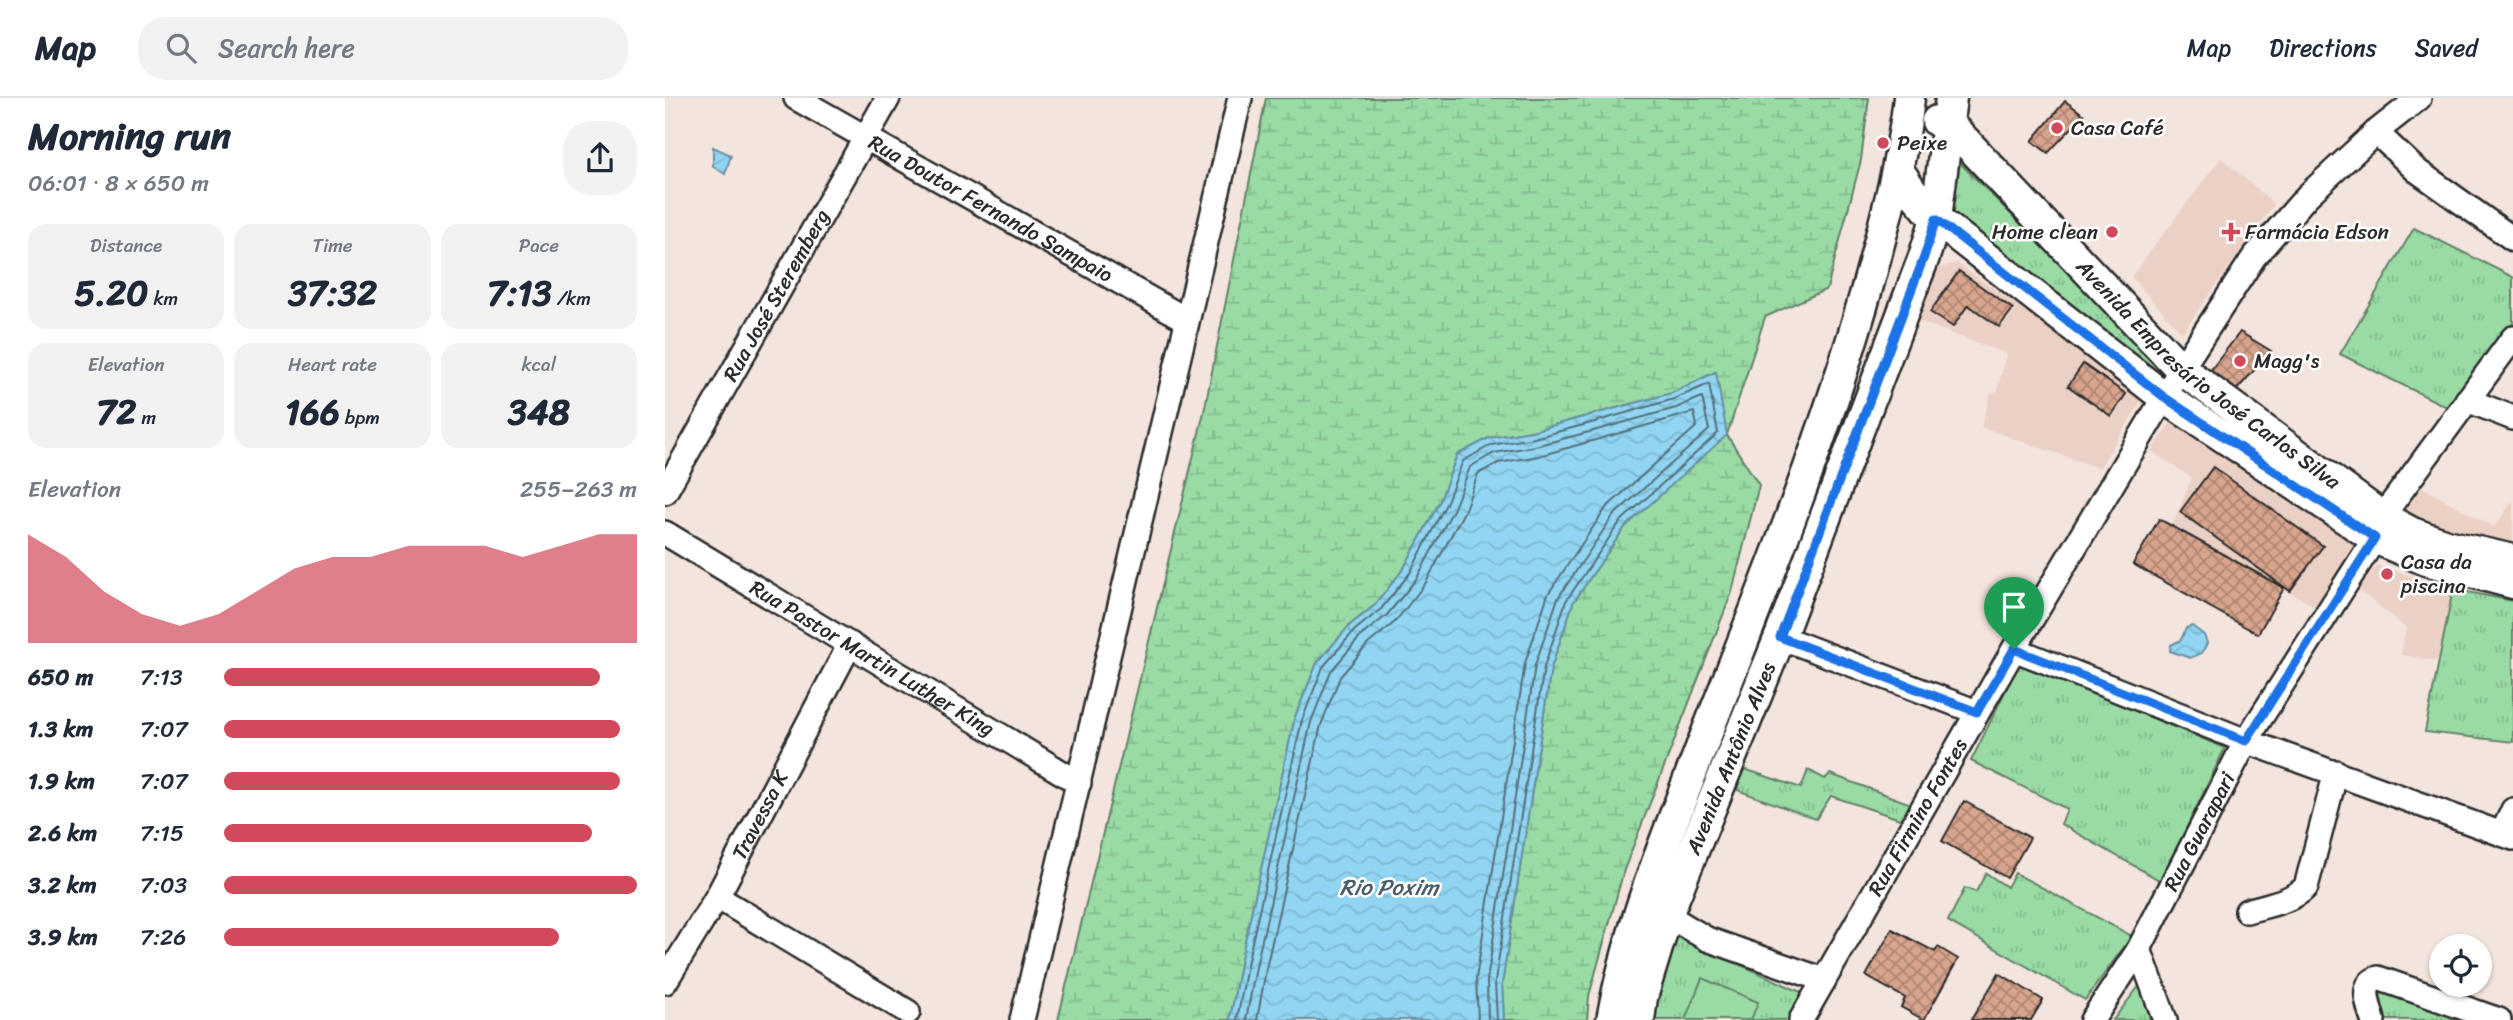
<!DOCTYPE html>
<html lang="en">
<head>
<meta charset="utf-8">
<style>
  body { margin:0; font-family:Sriracha,sans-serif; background:#f2f2f3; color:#1f2937; height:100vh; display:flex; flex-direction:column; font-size:26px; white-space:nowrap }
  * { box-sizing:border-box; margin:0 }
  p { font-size:23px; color:#747a83 }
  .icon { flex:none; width:38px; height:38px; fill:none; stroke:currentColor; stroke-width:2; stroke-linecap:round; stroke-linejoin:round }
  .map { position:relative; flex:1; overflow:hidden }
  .panel { display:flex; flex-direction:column; background:#fff; width:665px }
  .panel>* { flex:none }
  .tools { position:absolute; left:1764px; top:836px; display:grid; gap:14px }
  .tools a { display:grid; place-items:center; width:63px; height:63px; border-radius:50%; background:#fff; box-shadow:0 2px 5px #0004; font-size:35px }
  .pin { position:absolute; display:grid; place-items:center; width:60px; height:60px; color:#fff; margin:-72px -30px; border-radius:50% 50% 50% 0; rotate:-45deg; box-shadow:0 0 7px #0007 }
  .pin .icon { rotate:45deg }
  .round { display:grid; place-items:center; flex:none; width:74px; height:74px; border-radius:28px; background:#f2f2f3 }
  .head { display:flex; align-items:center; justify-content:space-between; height:119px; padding:0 28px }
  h1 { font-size:38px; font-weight:700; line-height:52px }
  .figures { display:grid; grid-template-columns:repeat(3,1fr); gap:10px; height:119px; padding:7px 28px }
  .figures div { display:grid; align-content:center; border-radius:18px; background:#f2f2f3; text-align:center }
  .figures b { font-size:35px; font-weight:700 }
  .figures small { font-size:19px; font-weight:400 }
  .figures p { font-size:19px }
  .chart { height:196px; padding:14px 28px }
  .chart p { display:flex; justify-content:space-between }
  .chart svg { width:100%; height:126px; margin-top:7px; fill:#d1495b; opacity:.7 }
  ul { padding:0 28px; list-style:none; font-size:23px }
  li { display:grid; grid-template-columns:112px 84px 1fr; align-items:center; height:52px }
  li i { height:18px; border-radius:9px; background:#d1495b }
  header { display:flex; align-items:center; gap:42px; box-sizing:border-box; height:98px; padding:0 35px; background:#fff; border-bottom:2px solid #e0e1e3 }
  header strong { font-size:33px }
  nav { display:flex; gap:38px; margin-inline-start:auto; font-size:24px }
  .search { width:490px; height:63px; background:#f2f2f3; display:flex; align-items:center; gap:18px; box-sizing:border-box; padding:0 24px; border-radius:28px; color:#747a83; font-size:26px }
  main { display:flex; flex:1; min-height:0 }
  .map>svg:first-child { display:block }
  .built { fill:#ebd1c5 }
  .grass { fill:url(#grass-tufts); stroke:#628268; stroke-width:2 }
  .wetland { fill:url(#wetland-marsh); stroke:#628268; stroke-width:2 }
  .garden { fill:#99daa5; stroke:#628268; stroke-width:2 }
  .water { fill:url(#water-waves); stroke:#6891a2; stroke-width:2 }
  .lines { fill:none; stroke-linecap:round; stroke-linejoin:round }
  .shore { stroke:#546f7b; stroke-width:2 }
  .building { fill:url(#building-cross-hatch); stroke:#2b2b2b; stroke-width:2 }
  .minor-casing { stroke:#2b2b2b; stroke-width:28 }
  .major-casing { stroke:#2b2b2b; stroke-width:35 }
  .minor { stroke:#fff; stroke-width:23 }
  .major { stroke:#fff; stroke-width:30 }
  .route-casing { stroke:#fff; stroke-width:14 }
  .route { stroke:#1a73e8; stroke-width:9 }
  .poi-dot { fill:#d1495b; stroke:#fff; stroke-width:2.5 }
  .labels { text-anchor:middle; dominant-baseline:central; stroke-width:5; stroke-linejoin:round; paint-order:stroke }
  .poi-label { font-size:21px; fill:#2b2b2b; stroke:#fff; text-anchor:start }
  .street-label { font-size:21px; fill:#2b2b2b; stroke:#fff }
  .water-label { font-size:23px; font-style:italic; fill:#4a5e67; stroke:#fff }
</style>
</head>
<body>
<header>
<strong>Map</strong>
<div class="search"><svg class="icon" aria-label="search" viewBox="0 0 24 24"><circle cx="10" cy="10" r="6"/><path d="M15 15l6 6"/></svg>Search here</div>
<nav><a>Map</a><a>Directions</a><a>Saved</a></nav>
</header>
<main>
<section class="panel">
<div class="head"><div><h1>Morning run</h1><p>06:01 · 8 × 650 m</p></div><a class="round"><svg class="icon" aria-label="share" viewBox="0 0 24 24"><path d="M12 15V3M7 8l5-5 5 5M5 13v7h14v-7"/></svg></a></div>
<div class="figures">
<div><p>Distance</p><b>5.20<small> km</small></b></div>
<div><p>Time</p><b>37:32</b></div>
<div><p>Pace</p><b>7:13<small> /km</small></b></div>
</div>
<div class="figures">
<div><p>Elevation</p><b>72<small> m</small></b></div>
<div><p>Heart rate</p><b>166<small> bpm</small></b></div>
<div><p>kcal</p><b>348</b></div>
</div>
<div class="chart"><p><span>Elevation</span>255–263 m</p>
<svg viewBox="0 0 160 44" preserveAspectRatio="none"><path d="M0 44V6L10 14L20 26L30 34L40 38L50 34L60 26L70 18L80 14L90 14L100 10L110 10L120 10L130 14L140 10L150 6L160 6V44z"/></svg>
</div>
<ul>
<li><b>650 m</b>7:13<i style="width:91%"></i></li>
<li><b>1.3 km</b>7:07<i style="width:96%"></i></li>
<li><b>1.9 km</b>7:07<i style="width:96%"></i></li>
<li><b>2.6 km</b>7:15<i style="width:89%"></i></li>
<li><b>3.2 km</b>7:03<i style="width:100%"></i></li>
<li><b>3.9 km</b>7:26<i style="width:81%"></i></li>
</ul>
</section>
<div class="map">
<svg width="1848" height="922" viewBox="0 0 1848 922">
  <defs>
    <pattern id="grass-tufts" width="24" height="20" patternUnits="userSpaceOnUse" patternTransform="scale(1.75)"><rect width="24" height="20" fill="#99daa5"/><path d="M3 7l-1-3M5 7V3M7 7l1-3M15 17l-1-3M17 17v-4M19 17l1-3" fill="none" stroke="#84bb8e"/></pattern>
    <pattern id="wetland-marsh" width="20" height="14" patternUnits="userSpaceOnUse" patternTransform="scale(1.75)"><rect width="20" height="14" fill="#99daa5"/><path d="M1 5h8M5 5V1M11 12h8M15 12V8" fill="none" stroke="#84bb8e"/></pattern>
    <pattern id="water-waves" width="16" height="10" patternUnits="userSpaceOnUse" patternTransform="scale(1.75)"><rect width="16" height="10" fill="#91d5f2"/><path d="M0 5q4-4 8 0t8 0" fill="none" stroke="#7db7d0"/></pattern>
    <pattern id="building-cross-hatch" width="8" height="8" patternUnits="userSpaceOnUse" patternTransform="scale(1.75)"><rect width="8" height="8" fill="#d8a48d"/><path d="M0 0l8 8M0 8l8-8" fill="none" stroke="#af8673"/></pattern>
  </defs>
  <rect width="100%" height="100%" fill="#f3e4dd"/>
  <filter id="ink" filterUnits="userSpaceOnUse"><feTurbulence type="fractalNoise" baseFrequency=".0143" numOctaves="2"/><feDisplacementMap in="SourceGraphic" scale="14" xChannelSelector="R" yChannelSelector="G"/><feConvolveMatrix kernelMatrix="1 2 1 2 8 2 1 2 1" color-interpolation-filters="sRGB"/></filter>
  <g filter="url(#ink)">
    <path class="built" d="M1556,60L1609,106L1517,235L1466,179Z
      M1292,165L1481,296L1434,370L1316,329L1326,295L1332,294L1341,256L1253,223L1273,170Z
      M1507,323L1696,449L1653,510L1507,428L1527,380L1486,353Z
      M1757,389L1829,429L1848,403V448L1827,445L1736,417Z
      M1712,467L1788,491L1774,563L1736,557L1741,530L1694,492Z"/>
    <path class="grass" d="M1294,64L1505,276L1498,287L1286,118Z
      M1749,130L1848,179V226L1782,309L1675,256Z
      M1788,491L1848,503V644L1760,634Z
      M1354,565L1560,650L1496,783L1396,726L1402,711L1306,663Z
      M1079,671L1136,690L1143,672L1160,681L1165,676L1246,706L1235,721L1166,698L1151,721L1072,692Z
      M1321,775L1342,789L1350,775L1467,838L1420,902L1283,823L1300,790L1311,794Z
      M1010,837L1138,895L1124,922H990L993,895Z
      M1478,883L1491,922H1448Z
      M1714,889L1797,922H1720Z"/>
    <path class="wetland" d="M601,0H1204L1196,62L1162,191L1100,219L1062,337L1094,387L1067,494L959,772L924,898L922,922H839L837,886L886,570L908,505L960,429L1061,337L1050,274L1007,295L867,333L824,340L792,357L775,403L739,470L710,507L685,527L652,565L630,619L576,861L565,922H393L539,314Z"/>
    <path class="garden" d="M1037,880L1093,904L1086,922H1020Z"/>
    <path class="water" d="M48,49L66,57L60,76L48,68Z
      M1051,274L1062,337L960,429L908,505L886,570L837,886L839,922H565L576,861L630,619L652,565L685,527L710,507L739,470L775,403L792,357L824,340L867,333L1007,295Z
      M1527,528L1539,537L1542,545L1537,555L1525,560L1505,553L1506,547L1516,542L1521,530Z"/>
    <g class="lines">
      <path class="shore" d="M572,922L583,862L637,622L658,569L690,532L716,511L745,475L781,406L798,363L826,347L869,340L926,325L1009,301L1044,286L1053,335L955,424L901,503L879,569L830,884L832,922
        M581,922L592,864L646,624L666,573L696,538L722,517L752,480L789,410L805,369L829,355L870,348L928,333L1011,310L1037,299L1044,332L948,418L893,500L870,567L822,883L823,922
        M592,922L602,866L656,627L675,579L703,546L730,524L760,486L799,414L813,376L833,365L874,358L1029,314L1032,328L941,410L883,496L860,565L811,881L813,922"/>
    </g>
    <path class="building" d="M1400,3L1419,17L1383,55L1367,43Z
      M1294,173L1348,211L1334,229L1303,207L1288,229L1265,214Z
      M1575,234L1606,253L1571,293L1545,273Z
      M1418,266L1461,296L1446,318L1403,288Z
      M1548,369L1658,448L1625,493L1515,414Z
      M1494,421L1619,490L1593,536L1468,466Z
      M1299,703L1365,740L1342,780L1277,743Z
      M1227,831L1270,854L1273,849L1293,861L1259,922L1236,909L1240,900L1201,878Z
      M1334,875L1378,902L1366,922H1306Z"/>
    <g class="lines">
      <g class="minor-casing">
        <g id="minor">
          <path id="s1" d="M131,0L522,222"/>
          <path d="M1711,34L1751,72L1848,141"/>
          <path d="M1802,302L1848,320"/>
          <path id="s2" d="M0,394L223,0"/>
          <path d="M1717,419L1848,240"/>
          <path id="s3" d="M0,435L414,685"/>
          <path d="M1115,539L1312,614"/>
          <path d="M1349,551L1581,643L1848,740"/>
          <path d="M1837,736L1848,712"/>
          <path d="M52,799L243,914"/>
          <path d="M1582,813C1601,807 1626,804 1641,789L1671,674"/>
          <path d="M1002,817L1042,841L1159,882"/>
          <path d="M1474,851L1500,922"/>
          <path id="s4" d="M0,884L52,799L185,546"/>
          <path d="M357,922L575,0"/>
          <path id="s5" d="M1136,922L1349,551L1516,271L1589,159L1642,98L1711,34L1754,0"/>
          <path id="s6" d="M1427,922L1474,851L1581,643L1710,440"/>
          <path d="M1708,922C1704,908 1694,886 1713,880L1834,922"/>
        </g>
      </g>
      <g class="major-casing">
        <g id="major">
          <path id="s7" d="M1272,23L1284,26L1516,271L1717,419L1747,435L1781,447L1848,462"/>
          <path d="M1233,72L1247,93L1271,121L1499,299L1710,440L1761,462L1848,485"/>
          <path d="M947,922C964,827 1002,739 1036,650C1099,489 1166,328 1210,161C1224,107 1238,55 1244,0"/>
          <path id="s8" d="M974,922L977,899L1002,817L1115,539L1259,159L1271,121L1286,0"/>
        </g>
      </g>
      <use href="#minor" class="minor"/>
      <use href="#major" class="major"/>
    </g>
  </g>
  <g class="lines" filter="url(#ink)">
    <g class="route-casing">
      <path id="route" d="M1271,121L1499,299L1710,440L1581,643L1349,551L1312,614L1115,539L1259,159Z"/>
    </g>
    <use href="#route" class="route"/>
  </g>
  <g class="poi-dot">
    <circle cx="1392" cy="30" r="7"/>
    <circle cx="1218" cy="45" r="7"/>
    <circle cx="1447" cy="134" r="7"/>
    <path d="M1562.5 123.5h7v7h7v7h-7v7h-7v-7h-7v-7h7z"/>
    <circle cx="1575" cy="263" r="7"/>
    <circle cx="1722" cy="476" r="7"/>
  </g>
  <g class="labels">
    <g class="poi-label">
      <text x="1406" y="30">Casa Café</text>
      <text x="1232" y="45">Peixe</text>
      <text x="1433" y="134" text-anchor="end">Home clean</text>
      <text x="1580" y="134">Farmácia Edson</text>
      <text x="1589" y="263">Magg's</text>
      <text x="1736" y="464">Casa da<tspan x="1736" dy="24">piscina</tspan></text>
    </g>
    <g class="street-label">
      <text stroke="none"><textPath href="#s1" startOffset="224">Rua Doutor Fernando Sampaio</textPath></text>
      <text stroke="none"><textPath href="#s2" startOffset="226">Rua José Steremberg</textPath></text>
      <text stroke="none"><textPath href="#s7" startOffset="374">Avenida Empresário José Carlos Silva</textPath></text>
      <text stroke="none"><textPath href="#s3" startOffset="242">Rua Pastor Martin Luther King</textPath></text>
      <text stroke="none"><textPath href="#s8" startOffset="278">Avenida Antônio Alves</textPath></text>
      <text stroke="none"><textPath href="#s4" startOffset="192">Travessa K</textPath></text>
      <text stroke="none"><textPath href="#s5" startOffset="234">Rua Firmino Fontes</textPath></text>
      <text stroke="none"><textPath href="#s6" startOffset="217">Rua Guarapari</textPath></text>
    </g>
    <g class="water-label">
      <text x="724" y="789">Rio Poxim</text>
    </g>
  </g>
</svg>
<div class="tools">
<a><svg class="icon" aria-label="locate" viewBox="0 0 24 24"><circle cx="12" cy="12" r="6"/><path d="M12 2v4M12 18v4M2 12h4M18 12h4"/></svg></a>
</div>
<div class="pin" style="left:1349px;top:551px;background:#1e9e55"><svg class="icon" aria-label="arrive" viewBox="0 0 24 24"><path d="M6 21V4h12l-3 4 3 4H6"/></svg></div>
</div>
</main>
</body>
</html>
